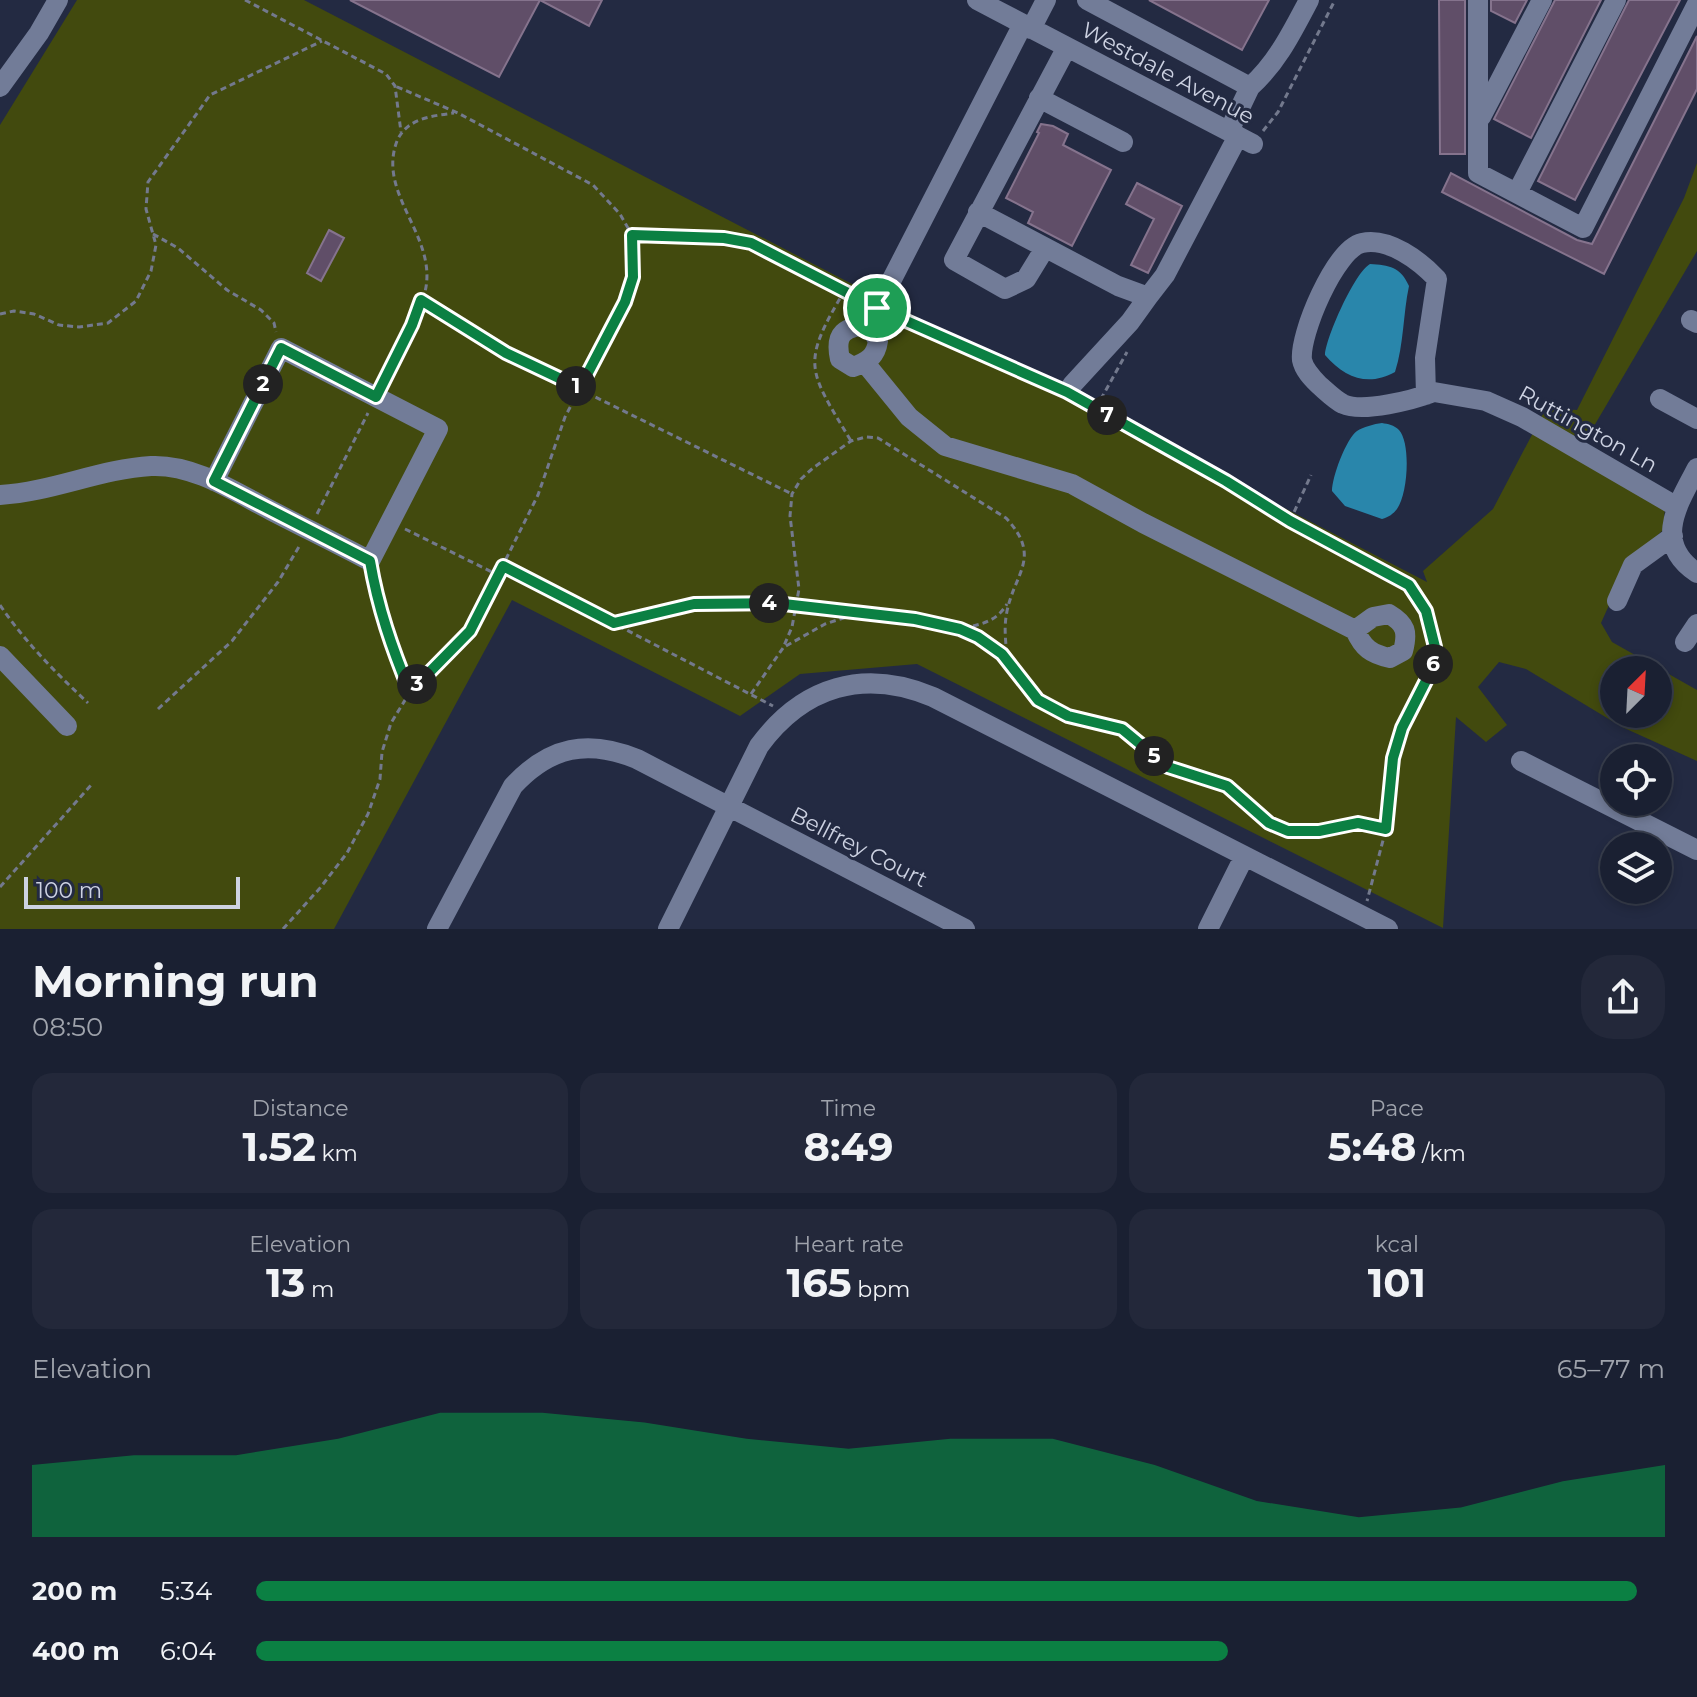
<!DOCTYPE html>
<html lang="en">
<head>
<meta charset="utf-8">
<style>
  body { margin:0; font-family:Montserrat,sans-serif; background:#23283a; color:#f1f3f6; height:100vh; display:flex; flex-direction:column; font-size:30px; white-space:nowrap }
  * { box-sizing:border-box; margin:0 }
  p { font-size:26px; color:#9fa3ac }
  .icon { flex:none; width:44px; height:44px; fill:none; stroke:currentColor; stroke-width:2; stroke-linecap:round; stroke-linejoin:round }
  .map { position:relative; height:929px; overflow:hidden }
  .details { display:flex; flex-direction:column; background:#1a2032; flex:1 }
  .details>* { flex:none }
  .needle { width:52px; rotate:24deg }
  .tools { position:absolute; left:1600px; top:656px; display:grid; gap:16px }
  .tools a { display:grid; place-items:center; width:72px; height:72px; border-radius:50%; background:#1a2032; box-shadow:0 4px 12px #0003,0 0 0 2px #383e4d; font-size:40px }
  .scale { position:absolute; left:24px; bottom:20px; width:216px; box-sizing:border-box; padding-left:8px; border:4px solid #cdd2e2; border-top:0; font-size:22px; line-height:28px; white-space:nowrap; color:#cdd2e2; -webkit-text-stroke:6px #232a42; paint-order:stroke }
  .pin { position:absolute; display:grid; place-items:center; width:68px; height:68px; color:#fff; margin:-34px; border:4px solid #fff; border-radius:50%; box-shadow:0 2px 8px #0007 }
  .km { position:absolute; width:40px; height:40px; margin:-20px; border-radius:50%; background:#222; color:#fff; font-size:22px; line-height:40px; text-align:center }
  .round { display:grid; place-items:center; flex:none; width:84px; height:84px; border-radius:32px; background:#23283a }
  .head { display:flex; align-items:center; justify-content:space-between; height:136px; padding:0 32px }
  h1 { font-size:44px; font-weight:700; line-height:60px }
  .stats { display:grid; grid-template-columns:repeat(3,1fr); gap:12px; height:136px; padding:8px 32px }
  .stats div { display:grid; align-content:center; border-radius:20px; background:#23283a; text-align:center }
  .stats b { font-size:40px; font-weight:700 }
  .stats small { font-size:22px; font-weight:400 }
  .stats p { font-size:22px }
  .chart { height:224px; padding:16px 32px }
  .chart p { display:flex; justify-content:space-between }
  .chart svg { width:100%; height:144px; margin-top:8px; fill:#0b8043; opacity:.7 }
  ul { padding:0 32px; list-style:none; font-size:26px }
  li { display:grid; grid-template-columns:128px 96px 1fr; align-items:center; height:60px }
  li i { height:20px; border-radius:10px; background:#0b8043 }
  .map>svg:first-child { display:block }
  .green { fill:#424a0e; fill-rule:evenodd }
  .water { fill:#2986ab }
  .building { fill:#604e68; stroke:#85738d; stroke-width:2 }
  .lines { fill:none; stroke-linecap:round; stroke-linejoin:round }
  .path { stroke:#73798d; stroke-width:3; stroke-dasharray:6 4; stroke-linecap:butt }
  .minor { stroke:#727c98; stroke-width:20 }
  .route-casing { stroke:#fff; stroke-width:16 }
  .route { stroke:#0b8043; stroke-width:10 }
  .labels { text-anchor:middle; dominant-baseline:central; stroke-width:6; stroke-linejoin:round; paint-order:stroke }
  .street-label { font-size:22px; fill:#cdd2e2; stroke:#232a42 }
</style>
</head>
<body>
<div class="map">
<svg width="1697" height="929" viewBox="0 0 1697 929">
  <rect width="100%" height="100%" fill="#232a42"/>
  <path class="green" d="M77,0H304L1427,582L1423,571L1493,509L1546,408L1577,410L1684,198L1697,163V251L1577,455L1665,507L1663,530L1627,565L1601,623L1612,642L1697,690V761L1622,727L1526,669L1499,662L1478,687L1507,725L1486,742L1456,717L1443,928L917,664L800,674L740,716L512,600L334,929H0V125ZM1614,670H1658V714H1614Z"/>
  <path class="water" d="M1370,264C1389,265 1401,267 1409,286C1403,314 1404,344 1395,372C1368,387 1345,378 1325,355C1326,337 1355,272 1370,264Z
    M1382,423C1388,424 1394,425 1399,430C1411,443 1408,494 1397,509C1393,514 1389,517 1382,519L1345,506L1332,491C1332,477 1346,439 1357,431C1363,427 1374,424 1382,423Z"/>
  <path class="building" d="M350,0H602L589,26L540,0L499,77Z
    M1149,0H1269L1242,50Z
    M1439,0H1465V154H1440Z
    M1491,0H1527L1515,23L1491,11Z
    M1555,0H1601L1531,138L1494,119Z
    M1629,0H1680L1575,200L1538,181Z
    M1697,36V89L1604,274L1442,192L1451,173L1577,240L1592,244Z
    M1041,124L1053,126L1068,134L1063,145L1111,170L1072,246L1028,223L1033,212L1006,198L1039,133L1037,132Z
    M1137,183L1182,206L1148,273L1131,265L1154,219L1126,204Z
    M329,230L344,238L321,281L307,273Z"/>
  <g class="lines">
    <path class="path" d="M245,0L386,74L395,86L401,132
      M1263,131L1278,112L1335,0
      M153,234L178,248L227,290L261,310L274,323L276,332
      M632,235L724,238L751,243L862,299
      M845,290C800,365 808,369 851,441
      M421,300L506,353L792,494
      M0,314L14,311L34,314L59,325L79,327L108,323L136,301L151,271L156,245L146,209L148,182L210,95L322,41
      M894,315L1055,386
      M384,381C399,352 420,320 426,287C435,234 377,193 397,141C407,118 432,116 454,113
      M1079,399C1184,458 1287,519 1393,575L1409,585L1426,611L1435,647L1432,669L1402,728L1393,758L1386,829L1367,901
      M1096,408L1127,352
      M317,514L368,413
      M1290,521L1311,475
      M405,529L498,575
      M503,566L773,706
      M373,577L386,635L410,691
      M0,605C25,642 55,672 88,703
      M614,623L694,604L775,603L915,619L960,629L978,637L1002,654L1038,700L1068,716L1122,729L1168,767L1227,786L1269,823L1288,831H1319L1358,823L1385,829
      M963,628C982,624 996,622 1007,604
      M786,646L825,624L859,613
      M751,694L783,648L792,627L799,589L790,516L792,494L801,479L813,468L851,441L866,437L878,438L1006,518C1044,559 1012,574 1006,617C1004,631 1006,647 1008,661
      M158,709L232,641L278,582L300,545
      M0,887L93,783
      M283,929L320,888L347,853L368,814L380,779L382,752L391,723L410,692L470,631L538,495L565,417L625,302L633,277L632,235L620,214L593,185L458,113L395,86"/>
    <path class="minor" d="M977,0L1253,144
      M1087,0L1250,87L1229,131
      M1478,0V173L1583,228L1697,4
      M1031,29L1046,0
      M0,87L39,33L58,0
      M1250,87C1277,63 1292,32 1309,0
      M1039,98L1123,142
      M1481,117L1542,0
      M1517,193L1616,0
      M978,212L1118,286L1148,297L1165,275L1238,136
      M1045,248L1026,279L1005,289L954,260L1067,47
      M1691,320L1697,323
      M869,324L878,341C876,356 868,362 853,367L840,359C834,332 845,328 869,324L1023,24
      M865,363L909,417L945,446L1072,484L1143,523L1355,630C1363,648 1371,654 1390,658L1403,651C1408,632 1406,624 1389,614L1373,617L1355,630
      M1072,385L1130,322L1148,297
      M1426,395L1425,358L1437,279C1420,261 1389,237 1362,243C1335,249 1299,335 1302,360C1304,370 1312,378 1319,385C1326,391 1335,400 1343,404C1363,413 1413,400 1434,392L1486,401L1522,417L1677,507
      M1660,399L1697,419
      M1697,468C1678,504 1652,543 1697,573
      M0,495C52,492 100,469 151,466C194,464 235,492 272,511C305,528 338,544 370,561L438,429L281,348L214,481
      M1617,601L1633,565L1673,536
      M1685,642L1697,624
      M0,656L67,726
      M1521,761L1697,850
      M437,929L513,786C550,746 588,739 637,759L965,929
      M668,929L759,746C803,686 864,668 933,697L1388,929
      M1208,929L1244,857"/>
  </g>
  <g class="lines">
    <g class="route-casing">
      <path id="route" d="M632,235L724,238L751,243L877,308L1067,392L1226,481L1290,521L1409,585L1426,611L1435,647L1432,669L1402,728L1393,758L1386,829L1358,823L1319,831H1288L1269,823L1227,786L1168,767L1122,729L1068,716L1038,700L1002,654L978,637L960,629L915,619L775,603L694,604L614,623L503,566L470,631L410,692C392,648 378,608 370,561L214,481L281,348L376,397L412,325L421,300L506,353L580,388L625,302L633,277Z"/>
    </g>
    <use href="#route" class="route"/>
  </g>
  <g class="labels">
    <g class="street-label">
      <text transform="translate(1168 73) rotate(28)">Westdale Avenue</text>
      <text transform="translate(1588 429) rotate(29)">Ruttington Ln</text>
      <text transform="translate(859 847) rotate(27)">Bellfrey Court</text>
    </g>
  </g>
</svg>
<div class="tools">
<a><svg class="needle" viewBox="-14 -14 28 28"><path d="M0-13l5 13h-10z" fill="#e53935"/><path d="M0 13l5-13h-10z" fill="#9fa3ac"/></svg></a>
<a><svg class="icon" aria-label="locate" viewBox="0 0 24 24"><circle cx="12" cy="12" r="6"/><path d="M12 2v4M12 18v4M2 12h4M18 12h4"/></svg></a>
<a><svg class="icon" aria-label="layers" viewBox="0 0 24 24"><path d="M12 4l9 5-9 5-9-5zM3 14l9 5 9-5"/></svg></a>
</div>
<div class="scale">100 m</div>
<div class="pin" style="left:877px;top:308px;background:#1e9e55"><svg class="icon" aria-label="arrive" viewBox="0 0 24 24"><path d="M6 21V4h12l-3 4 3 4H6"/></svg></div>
<b class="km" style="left:576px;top:386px">1</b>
<b class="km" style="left:263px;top:384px">2</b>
<b class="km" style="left:417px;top:684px">3</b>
<b class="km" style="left:769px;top:603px">4</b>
<b class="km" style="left:1154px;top:756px">5</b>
<b class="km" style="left:1433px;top:664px">6</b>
<b class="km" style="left:1107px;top:415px">7</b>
</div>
<section class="details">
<div class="head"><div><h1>Morning run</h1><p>08:50</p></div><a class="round"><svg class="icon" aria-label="share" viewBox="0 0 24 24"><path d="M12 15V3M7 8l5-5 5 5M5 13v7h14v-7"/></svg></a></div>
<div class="stats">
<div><p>Distance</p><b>1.52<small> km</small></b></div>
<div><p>Time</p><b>8:49</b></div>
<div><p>Pace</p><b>5:48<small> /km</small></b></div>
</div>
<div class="stats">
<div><p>Elevation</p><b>13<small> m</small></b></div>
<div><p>Heart rate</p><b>165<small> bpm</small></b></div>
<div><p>kcal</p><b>101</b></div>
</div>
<div class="chart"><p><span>Elevation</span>65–77 m</p>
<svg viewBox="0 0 160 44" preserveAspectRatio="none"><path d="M0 44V22L10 19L20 19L30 14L40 6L50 6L60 9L70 14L80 17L90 14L100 14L110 22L120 33L130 38L140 35L150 27L160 22V44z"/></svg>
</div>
<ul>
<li><b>200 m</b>5:34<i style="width:98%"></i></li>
<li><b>400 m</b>6:04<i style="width:69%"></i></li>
</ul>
</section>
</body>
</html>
